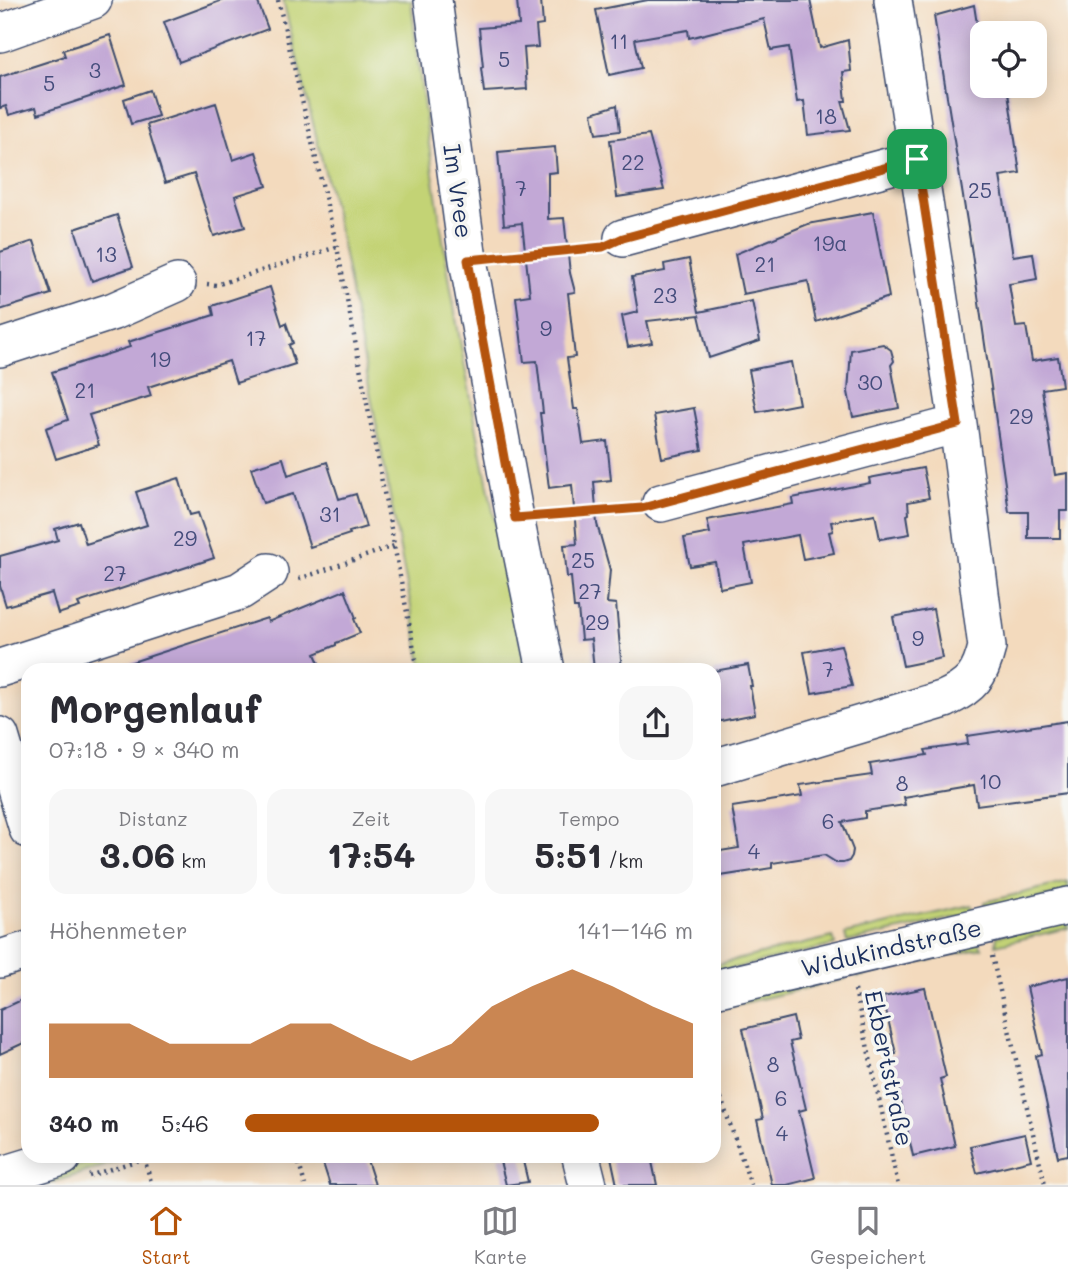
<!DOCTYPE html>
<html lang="de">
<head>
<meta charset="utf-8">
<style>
  body { margin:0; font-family:Mali,sans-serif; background:#f7f7f7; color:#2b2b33; height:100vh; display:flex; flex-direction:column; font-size:26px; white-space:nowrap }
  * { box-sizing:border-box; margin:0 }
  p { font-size:23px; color:#7c7c81 }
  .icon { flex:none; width:38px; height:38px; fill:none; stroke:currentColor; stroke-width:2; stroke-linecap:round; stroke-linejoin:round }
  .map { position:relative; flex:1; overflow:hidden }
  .panel { position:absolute; left:21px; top:663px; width:700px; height:500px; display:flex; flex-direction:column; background:#fff; border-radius:21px; box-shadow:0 4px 18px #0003 }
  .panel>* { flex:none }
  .tools { position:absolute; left:970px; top:21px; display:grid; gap:14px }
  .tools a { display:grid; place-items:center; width:77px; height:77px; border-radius:14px; background:#fff; box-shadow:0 4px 18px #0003; font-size:35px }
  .pin { position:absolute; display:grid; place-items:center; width:60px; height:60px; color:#fff; margin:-30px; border-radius:14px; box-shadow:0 4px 10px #0006 }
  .round { display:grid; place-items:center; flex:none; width:74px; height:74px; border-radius:21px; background:#f7f7f7 }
  .head { display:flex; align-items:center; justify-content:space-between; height:119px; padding:0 28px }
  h1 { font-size:38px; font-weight:800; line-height:52px }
  .figures { display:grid; grid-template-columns:repeat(3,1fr); gap:10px; height:119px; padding:7px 28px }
  .figures div { display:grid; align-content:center; border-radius:18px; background:#f7f7f7; text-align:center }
  .figures b { font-size:35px; font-weight:800 }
  .figures small { font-size:19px; font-weight:400 }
  .figures p { font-size:19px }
  .chart { height:196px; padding:14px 28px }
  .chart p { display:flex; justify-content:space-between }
  .chart svg { width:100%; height:126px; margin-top:7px; fill:#b45309; opacity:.7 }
  ul { padding:0 28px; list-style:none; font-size:23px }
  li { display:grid; grid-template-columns:112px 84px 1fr; align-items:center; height:52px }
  li i { height:18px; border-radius:9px; background:#b45309 }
  .dock { display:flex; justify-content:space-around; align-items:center; height:98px; border-top:2px solid #e1e1e2; background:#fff; font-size:19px; color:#7c7c81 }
  .dock a { display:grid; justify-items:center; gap:4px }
  .dock .active { color:#b45309 }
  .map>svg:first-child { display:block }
  .green { fill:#c3d375; stroke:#6f816a; stroke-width:2 }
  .building { fill:#c2a8d6 }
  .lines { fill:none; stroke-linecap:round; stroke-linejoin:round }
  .minor-casing { stroke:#3b496c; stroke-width:40 }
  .path { stroke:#3b496c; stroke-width:4.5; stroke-dasharray:2 5; stroke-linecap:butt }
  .minor { stroke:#fff; stroke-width:37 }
  .route-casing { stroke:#fff; stroke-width:14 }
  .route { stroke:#b45309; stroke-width:9 }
  .labels { text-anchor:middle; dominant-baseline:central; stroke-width:7; stroke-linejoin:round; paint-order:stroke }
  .number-label { font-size:21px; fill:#454d7c }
  .street-label { font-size:24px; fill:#1b2f5e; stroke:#f6f6f2 }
</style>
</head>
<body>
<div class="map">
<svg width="1068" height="1185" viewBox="0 0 1068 1185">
  <rect width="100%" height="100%" fill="#f6f6f2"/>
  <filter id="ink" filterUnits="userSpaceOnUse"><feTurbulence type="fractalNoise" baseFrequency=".0143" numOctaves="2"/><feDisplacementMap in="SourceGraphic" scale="14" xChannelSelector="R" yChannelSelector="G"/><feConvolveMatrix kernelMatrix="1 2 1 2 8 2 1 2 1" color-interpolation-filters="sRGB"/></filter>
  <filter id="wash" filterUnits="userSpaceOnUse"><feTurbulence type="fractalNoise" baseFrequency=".00686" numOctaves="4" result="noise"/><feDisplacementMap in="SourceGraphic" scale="28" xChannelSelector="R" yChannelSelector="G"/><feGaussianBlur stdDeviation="1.57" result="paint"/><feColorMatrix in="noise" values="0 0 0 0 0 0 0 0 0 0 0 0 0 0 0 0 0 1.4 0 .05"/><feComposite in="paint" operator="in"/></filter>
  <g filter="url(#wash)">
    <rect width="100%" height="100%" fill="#f3dabd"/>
    <path class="green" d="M283,0H411C426,134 445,267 471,399C488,490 507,580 526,670H423L340,234Z
      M1068,882V892L986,910L984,902Z
      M972,905L975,913L847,942L845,934Z
      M1068,919V928L996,945L997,936Z
      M833,937L835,945L714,973V965Z
      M976,940L982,948L858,977L859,968Z
      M839,972L845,979L714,1010V1001Z
      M104,1157H132L45,1185H18Z"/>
    <g id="blocks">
      <path class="building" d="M223,0H257L268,29L179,62L164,22Z
        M517,0H541L543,25L536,26L538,47L524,48L527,89L484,92L481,68L483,67L479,28L519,25Z
        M648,0H810L820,48L848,40L851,71L843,72L846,101H842L850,130L808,135L804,101L797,102L789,47L771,50L764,19L689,38L688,30L635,39L641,68L609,75L596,10Z
        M974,5L982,56V86H1007L1020,173L1000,176L1013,256L1033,253L1037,279L1009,284L1016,327L1026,326L1032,361L1058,357L1062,386L1042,389L1055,475L1068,473V511H1060V538H1028V512H1009L970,240L934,16Z
        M110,35L126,85L38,114L36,107L9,115L6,106L0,108V77L65,56L63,50Z
        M150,90L158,116L131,124L124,99Z
        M216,103L233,160L256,152L267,186L235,196L245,227L214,236L194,174L165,183L147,125Z
        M617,105L620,131L596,134L592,113Z
        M649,135L664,190L617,197L610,140Z
        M555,147L557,172L548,173V219L564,218L570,273L575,292L568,293L575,357L567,358L574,409H578L583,444L607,441L611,480L594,482L597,524L610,570L607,603L616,604L622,670H594L591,639L581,640L578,608H574L571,577H567L564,545L577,544L572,485L549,488L540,413H543L537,361L524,362L516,297L530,295L522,223L504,225L498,152Z
        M873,212L889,297L816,322L808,281L743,294L735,254L808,224Z
        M117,215L133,267L92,281L75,229Z
        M34,241L51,294L0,310V252Z
        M689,259L699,312L752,301L760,341L709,358L699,315L647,321L652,343L628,347L622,316L638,312L632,277L665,271L664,264Z
        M270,287L282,325L286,323L293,343L289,345L295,364L236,383L229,361L148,387L151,396L89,415L99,445L56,459L46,428L68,420L52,372L130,347L128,342L214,315L212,306Z
        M883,344L891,350L894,361L891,365L899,408L853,417L848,392L851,350Z
        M791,362L799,404L757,412L749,370Z
        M694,408L702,450L662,458L654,415Z
        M283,458L288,475L327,462L339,499L356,494L366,527L349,532L350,534L310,547L293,494L263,503L251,468Z
        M923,468L929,498L908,502L909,514L907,515L910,534L880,539L875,514L831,522L833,531L829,532L834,553L803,559L798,535L744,545L751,582L720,588L715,562L690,566L684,538L710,533L707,520L793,504L792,498L870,483L869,478Z
        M179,478L190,515L198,513L214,558L78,603L80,607L58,614L52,593L6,606L0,586V556L58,540L55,529L79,522L86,544L147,525L136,492Z
        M345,590L356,618L354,619L360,633L336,643V645L315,654L322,670H121L120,666L267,618L268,622Z
        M933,609L942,658L903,666L893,617Z
        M841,645L852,686L812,693L804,652Z
        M748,665L752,686H750L755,714L716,722L714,710V671Z
        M1068,721V793L977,805L974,785L903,797L905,805L865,811V818L842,822L853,850L852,856L849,861L843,863H837L824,855L772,863V868L714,877V852L739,848L732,807L802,796L800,785L872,775L870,764L927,755L925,750L968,744L967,736Z
        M1068,977V1155L1058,1157L1036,1056L1042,1054L1027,987Z
        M925,988L946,1077L940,1079L955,1146L913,1156L891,1055L896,1054L883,997Z
        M28,997V1041L0,1054V1010Z
        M793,1017L798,1040L790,1042L806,1109L799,1111L815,1178L787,1185H772L757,1120L763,1119L743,1029Z
        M1025,1134L1031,1160L977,1173L970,1146Z
        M321,1157H366L375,1185H330Z
        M499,1157H522L528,1182L506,1185Z
        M611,1157H651L657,1185H617Z"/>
    </g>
  </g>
  <g filter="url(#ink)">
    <use href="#blocks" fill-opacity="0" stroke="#3b496c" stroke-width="2"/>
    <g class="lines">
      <g class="minor-casing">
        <path id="minor" d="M433,0L468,260L515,518L546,670
          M0,33L93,0
          M623,238L917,159
          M0,348L114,311L177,283
          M661,503L958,424
          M0,668L240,591L269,572
          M0,736L28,829
          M714,768L945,699C972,686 980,676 987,647L958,424L893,0
          M0,959L28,950
          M714,989L1068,906
          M581,1157L588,1185
          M0,1176L62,1157"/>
      </g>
      <path class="path" d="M278,0L337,247L418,670
        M500,257L593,248
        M207,284L216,285L337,247
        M547,516L632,509
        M299,579L394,546
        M992,956L1045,1185
        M855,990L898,1185
        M714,1078L751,1185
        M297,1157L305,1185
        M144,1158L152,1185
        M89,1176L148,1157"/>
      <use href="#minor" class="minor"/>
    </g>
  </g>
  <g class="lines" filter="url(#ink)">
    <g class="route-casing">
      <path id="route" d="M917,159L958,424L642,508L515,518L468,260L603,247L623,238Z"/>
    </g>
    <use href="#route" class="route"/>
  </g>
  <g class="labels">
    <g class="number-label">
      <text x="619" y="40">11</text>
      <text x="504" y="58">5</text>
      <text x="95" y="69">3</text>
      <text x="49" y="82">5</text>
      <text x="826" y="115">18</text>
      <text x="633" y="161">22</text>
      <text x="521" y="187">7</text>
      <text x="980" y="189">25</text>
      <text x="830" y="242">19a</text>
      <text x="106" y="253">13</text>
      <text x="765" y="263">21</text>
      <text x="665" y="294">23</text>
      <text x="546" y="327">9</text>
      <text x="256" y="337">17</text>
      <text x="160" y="358">19</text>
      <text x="870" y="381">30</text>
      <text x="85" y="389">21</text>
      <text x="1021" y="415">29</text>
      <text x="330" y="513">31</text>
      <text x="185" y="537">29</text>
      <text x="583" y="559">25</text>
      <text x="115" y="572">27</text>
      <text x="590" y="590">27</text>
      <text x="597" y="621">29</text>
      <text x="918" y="637">9</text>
      <text x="828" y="668">7</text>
      <text x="990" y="780">10</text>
      <text x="902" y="782">8</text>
      <text x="828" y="820">6</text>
      <text x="754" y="850">4</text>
      <text x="773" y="1063">8</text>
      <text x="781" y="1097">6</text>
      <text x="782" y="1132">4</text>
    </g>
    <g class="street-label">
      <text transform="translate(459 191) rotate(82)">Im Vree</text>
      <text transform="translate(891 947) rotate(-13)">Widukindstraße</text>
      <text transform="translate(890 1068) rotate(78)">Ekbertstraße</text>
    </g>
  </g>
</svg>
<div class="tools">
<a><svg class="icon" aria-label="locate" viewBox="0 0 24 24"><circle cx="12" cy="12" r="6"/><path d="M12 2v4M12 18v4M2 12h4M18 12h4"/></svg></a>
</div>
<div class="pin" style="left:917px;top:159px;background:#1e9e55"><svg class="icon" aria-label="arrive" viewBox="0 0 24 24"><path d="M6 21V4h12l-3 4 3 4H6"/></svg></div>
<section class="panel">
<div class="head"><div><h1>Morgenlauf</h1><p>07:18 · 9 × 340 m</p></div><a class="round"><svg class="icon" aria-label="share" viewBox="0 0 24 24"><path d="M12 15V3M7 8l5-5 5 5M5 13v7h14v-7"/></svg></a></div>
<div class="figures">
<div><p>Distanz</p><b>3.06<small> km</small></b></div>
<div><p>Zeit</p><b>17:54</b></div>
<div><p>Tempo</p><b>5:51<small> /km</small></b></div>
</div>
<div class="chart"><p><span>Höhenmeter</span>141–146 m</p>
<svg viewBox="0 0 160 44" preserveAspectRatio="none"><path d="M0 44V25L10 25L20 25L30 32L40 32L50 32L60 25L70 25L80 32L90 38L100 32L110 19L120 12L130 6L140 12L150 19L160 25V44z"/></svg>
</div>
<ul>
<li><b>340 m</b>5:46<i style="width:79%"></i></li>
</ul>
</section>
</div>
<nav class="dock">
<a class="active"><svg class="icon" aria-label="home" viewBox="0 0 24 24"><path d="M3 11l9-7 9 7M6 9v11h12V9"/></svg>Start</a>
<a><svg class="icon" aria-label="map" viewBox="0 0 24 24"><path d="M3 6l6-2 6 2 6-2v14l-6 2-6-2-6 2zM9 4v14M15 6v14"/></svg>Karte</a>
<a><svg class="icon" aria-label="saved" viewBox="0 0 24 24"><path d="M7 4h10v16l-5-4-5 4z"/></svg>Gespeichert</a>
</nav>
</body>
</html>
